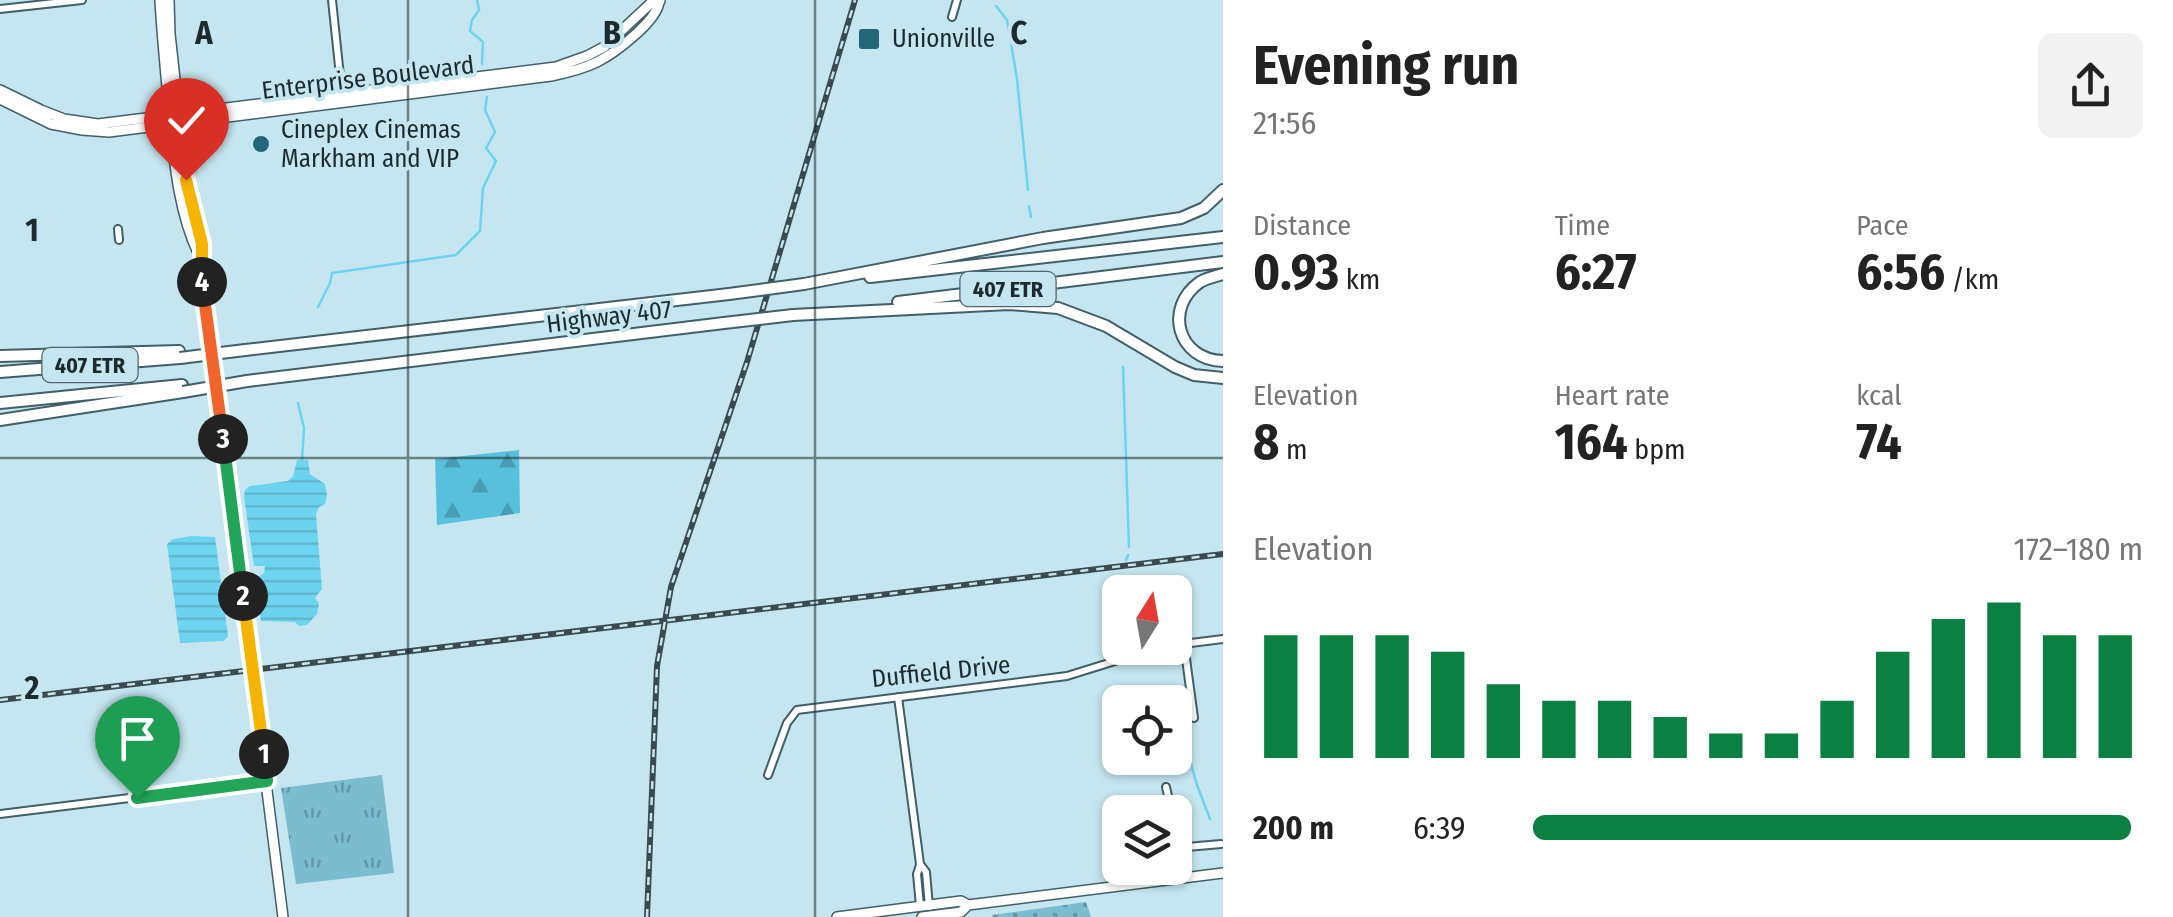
<!DOCTYPE html>
<html lang="en">
<head>
<meta charset="utf-8">
<style>
  body { margin:0; font-family:"Fira Sans Condensed",sans-serif; background:#f2f2f2; color:#222; height:100vh; display:flex; flex-direction:column; font-size:38px; white-space:nowrap }
  * { box-sizing:border-box; margin:0 }
  p { font-size:32px; color:#767676 }
  .icon { flex:none; width:55px; height:55px; fill:none; stroke:currentColor; stroke-width:2; stroke-linecap:round; stroke-linejoin:round }
  .map { position:relative; flex:1; overflow:hidden }
  .side { display:flex; flex-direction:column; background:#fff; width:950px }
  .side>* { flex:none }
  .needle { width:65px; rotate:11deg }
  .buttons { position:absolute; left:1102px; top:575px; display:grid; gap:20px }
  .buttons a { display:grid; place-items:center; width:90px; height:90px; border-radius:15px; background:#fff; box-shadow:0 2px 8px #0004; font-size:50px }
  .pin { position:absolute; display:grid; place-items:center; width:85px; height:85px; color:#fff; margin:-102px -42px; border-radius:50% 50% 50% 0; rotate:-45deg; box-shadow:0 0 10px #0007 }
  .pin .icon { rotate:45deg }
  .km { position:absolute; width:50px; height:50px; margin:-25px; border-radius:50%; background:#222; color:#fff; font-size:28px; line-height:50px; text-align:center }
  .round { display:grid; place-items:center; flex:none; width:105px; height:105px; border-radius:15px; background:#f2f2f2 }
  .headline { display:flex; align-items:center; justify-content:space-between; height:170px; padding:0 30px }
  h1 { font-size:55px; font-weight:700; line-height:75px }
  .stats { display:grid; grid-template-columns:repeat(3,1fr); gap:15px; height:170px; padding:10px 30px }
  .stats div { display:grid; align-content:center }
  .stats b { font-size:50px; font-weight:700 }
  .stats small { font-size:28px; font-weight:400 }
  .stats p { font-size:28px }
  .chart { height:280px; padding:20px 30px }
  .chart p { display:flex; justify-content:space-between }
  .chart svg { width:100%; height:180px; margin-top:10px; stroke:#0b8043; stroke-width:6 }
  ul { padding:0 30px; list-style:none; font-size:32px }
  li { display:grid; grid-template-columns:160px 120px 1fr; align-items:center; height:75px }
  li i { height:25px; border-radius:12px; background:#0b8043 }
  main { display:flex; flex:1; min-height:0 }
  .map>svg:first-child { display:block }
  .grass { fill:url(#grass-tufts) }
  .forest { fill:url(#forest-firs) }
  .park { fill:url(#park-dots) }
  .water { fill:url(#water-rules) }
  .lines { fill:none; stroke-linecap:round; stroke-linejoin:round }
  .stream { stroke:#6dd4f0; stroke-width:2.5 }
  .minor-casing { stroke:#425f67; stroke-width:10 }
  .major-casing { stroke:#425f67; stroke-width:12 }
  .highway-casing { stroke:#425f67; stroke-width:14 }
  .minor { stroke:#fff; stroke-width:6 }
  .major { stroke:#fff; stroke-width:9 }
  .highway { stroke:#fff; stroke-width:10 }
  .rail-casing { stroke:#3a4a4f; stroke-width:6 }
  .rail { stroke:#c5e6f0; stroke-width:2.5; stroke-dasharray:8; stroke-linecap:butt }
  .highway-bridge-casing { stroke:#425f67; stroke-width:14; stroke-linecap:butt }
  .highway-bridge { stroke:#fff; stroke-width:10 }
  .split-1-casing { stroke:#fff; stroke-width:20 }
  .split-2-casing { stroke:#fff; stroke-width:20 }
  .split-3-casing { stroke:#fff; stroke-width:20 }
  .split-4-casing { stroke:#fff; stroke-width:20 }
  .split-5-casing { stroke:#fff; stroke-width:20 }
  .split-1 { stroke:#22a559; stroke-width:12 }
  .split-2 { stroke:#f5b400; stroke-width:12 }
  .split-3 { stroke:#22a559; stroke-width:12 }
  .split-4 { stroke:#f0652b; stroke-width:12 }
  .split-5 { stroke:#f5b400; stroke-width:12 }
  .grid { fill:none; stroke:#1e2b2e; stroke-width:2.5; stroke-opacity:0.55 }
  .poi-dot { fill:#267; stroke:#c5e6f0; stroke-width:4 }
  .labels { text-anchor:middle; dominant-baseline:central; stroke-width:8; stroke-linejoin:round; paint-order:stroke }
  .shield { fill:#c5e6f0; stroke:#506368; stroke-width:2.5 }
  .shield-label { font-size:22px; font-weight:bold; fill:#1e2b2e }
  .poi-label { font-size:25px; fill:#1e2b2e; stroke:#c5e6f0; text-anchor:start }
  .street-label { font-size:25px; fill:#1e2b2e; stroke:#c5e6f0 }
  .grid-label { font-size:32px; text-anchor:middle; font-weight:bold; fill:#1e2b2e; stroke:#c5e6f0; stroke-width:8; stroke-linejoin:round; paint-order:stroke }
</style>
</head>
<body>
<main>
<div class="map">
<svg width="1223" height="917" viewBox="0 0 1223 917">
  <defs>
    <pattern id="grass-tufts" width="24" height="20" patternUnits="userSpaceOnUse" patternTransform="scale(2.5)"><rect width="24" height="20" fill="#7bbccf"/><path d="M3 7l-1-3M5 7V3M7 7l1-3M15 17l-1-3M17 17v-4M19 17l1-3" fill="none" stroke="#6499a8"/></pattern>
    <pattern id="forest-firs" width="22" height="20" patternUnits="userSpaceOnUse" patternTransform="scale(2.5)"><rect width="22" height="20" fill="#58c0dc"/><path d="M5 1l3.5 6h-7zM16 11l3.5 6h-7z" fill="#489cb3"/></pattern>
    <pattern id="park-dots" width="8" height="8" patternUnits="userSpaceOnUse" patternTransform="scale(2.5)"><rect width="8" height="8" fill="#7bbccf"/><path d="M2 2h.1M6 6h.1" fill="none" stroke="#6499a8" stroke-width="1.8" stroke-linecap="round"/></pattern>
    <pattern id="water-rules" width="6" height="5" patternUnits="userSpaceOnUse" patternTransform="scale(2.5)"><rect width="6" height="5" fill="#6dd4f0"/><path d="M0 2.5h6" fill="none" stroke="#5eb6ce"/></pattern>
  </defs>
  <rect width="100%" height="100%" fill="#c5e6f0"/>
  <path class="grass" d="M382,775L394,873L296,884L281,788Z"/>
  <path class="forest" d="M519,450L520,513L437,525L435,459Z"/>
  <path class="park" d="M1086,902L1091,917H993L992,915Z"/>
  <path class="water" d="M297,460H308L310,474L325,484L327,495L325,504L319,507L316,514L322,589L315,598L319,604L317,614L307,625L299,626L295,622L261,621L255,579L264,573L265,566H254L244,497L245,490L250,486L288,481L293,476Z
    M192,536L215,537L228,636L224,641L180,643L167,544L173,539Z"/>
  <g class="lines">
    <path class="stream" d="M477,0L479,10L472,20L470,31L483,42L482,64
      M996,6L1007,20L1017,79L1028,190
      M1029,206L1031,217
      M318,307L330,283L332,273L456,255L480,231L483,188L496,161L486,148L495,132L485,110L487,97
      M1123,367L1129,547
      M298,403L304,428L302,460
      M1126,560L1128,555
      M1176,712L1197,785L1210,819"/>
    <g class="minor-casing">
      <path id="minor" d="M332,0L342,95
        M0,9L82,0
        M952,17L957,0
        M118,229L119,240
        M1184,644L1194,718
        M1175,645L1223,639
        M898,697L920,864L926,872L929,907
        M768,775L787,723L797,710L1067,676L1157,648
        M1166,787L1170,805
        M1138,812L1144,807L1168,804
        M1175,813L1181,848
        M0,814L267,781
        M1175,848L1221,844
        M920,865L917,874L920,906
        M1146,868L1148,882"/>
    </g>
    <g class="major-casing">
      <path id="major" d="M160,0C162,37 166,74 169,110C174,159 178,213 200,257
        M169,0L170,34L186,180L202,244L203,285L283,917
        M0,90L41,110L64,119L98,124L556,67L587,56L604,47L651,3L660,1
        M0,99L51,124L82,130L109,132L551,76C566,73 583,69 597,62C615,53 657,21 659,2
        M837,917L961,901L968,905L1223,873
        M922,917L961,912L968,905"/>
    </g>
    <g class="highway-casing">
      <path id="highway" d="M1223,274C1216,276 1207,278 1200,282C1163,308 1178,360 1223,361
        M870,277L1223,237
        M804,284L1043,238L1181,218L1204,208L1223,190
        M898,302L1223,262
        M793,315L1009,304L1058,308L1106,326L1175,367L1194,375L1223,378
        M245,350L729,294
        M0,356L179,351
        M0,372L180,358
        M247,381L724,323
        M0,403L182,385
        M0,420L183,392"/>
    </g>
    <use href="#minor" class="minor"/>
    <use href="#major" class="major"/>
    <use href="#highway" class="highway"/>
    <g class="rail-casing">
      <path id="rail" d="M0,700L1223,554
        M647,917L657,666L671,587L747,362L855,0"/>
    </g>
    <use href="#rail" class="rail"/>
    <g class="highway-bridge-casing">
      <path id="highway-bridge" d="M729,294L804,284
        M724,323L793,315
        M180,358L245,350
        M183,392L247,381"/>
    </g>
    <use href="#highway-bridge" class="highway-bridge"/>
  </g>
  <g class="lines">
    <g class="split-1-casing">
      <path id="split-1" d="M137,798L267,781L264,754"/>
    </g>
    <g class="split-2-casing">
      <path id="split-2" d="M243,596L264,754"/>
    </g>
    <g class="split-3-casing">
      <path id="split-3" d="M223,439L243,596"/>
    </g>
    <g class="split-4-casing">
      <path id="split-4" d="M202,282L223,439"/>
    </g>
    <g class="split-5-casing">
      <path id="split-5" d="M186,180L202,244V282"/>
    </g>
    <use href="#split-1" class="split-1"/>
    <use href="#split-2" class="split-2"/>
    <use href="#split-3" class="split-3"/>
    <use href="#split-4" class="split-4"/>
    <use href="#split-5" class="split-5"/>
  </g>
  <path class="grid" d="M408,0V917M815,0V917M0,458H1223"/>
  <g class="poi-dot">
    <rect x="857" y="27" width="24" height="24" rx="5"/>
    <circle cx="261" cy="144" r="10"/>
  </g>
  <g class="labels">
    <g class="shield">
      <rect x="960.5" y="272" width="95" height="34" rx="8"/>
      <rect x="42.5" y="348" width="95" height="34" rx="8"/>
    </g>
    <g class="shield-label">
      <text x="1008" y="289">407 ETR</text>
      <text x="90" y="365">407 ETR</text>
    </g>
    <g class="poi-label">
      <text x="892" y="39">Unionville</text>
      <text x="281" y="130">Cineplex Cinemas<tspan x="281" dy="29">Markham and VIP</tspan></text>
    </g>
    <g class="street-label">
      <text transform="translate(368 78) rotate(-7)">Enterprise Boulevard</text>
      <text transform="translate(609 317) rotate(-7)">Highway 407</text>
      <text transform="translate(941 672) rotate(-6)">Duffield Drive</text>
    </g>
  </g>
  <g class="grid-label">
    <text x="204" y="44">A</text>
    <text x="612" y="44">B</text>
    <text x="1019" y="44">C</text>
    <text x="32" y="241">1</text>
    <text x="32" y="699">2</text>
  </g>
</svg>
<div class="buttons">
<a><svg class="needle" viewBox="-14 -14 28 28"><path d="M0-13l5 13h-10z" fill="#e53935"/><path d="M0 13l5-13h-10z" fill="#767676"/></svg></a>
<a><svg class="icon" aria-label="locate" viewBox="0 0 24 24"><circle cx="12" cy="12" r="6"/><path d="M12 2v4M12 18v4M2 12h4M18 12h4"/></svg></a>
<a><svg class="icon" aria-label="layers" viewBox="0 0 24 24"><path d="M12 4l9 5-9 5-9-5zM3 14l9 5 9-5"/></svg></a>
</div>
<div class="pin" style="left:137px;top:798px;background:#1e9e55"><svg class="icon" aria-label="arrive" viewBox="0 0 24 24"><path d="M6 21V4h12l-3 4 3 4H6"/></svg></div>
<div class="pin" style="left:186px;top:180px;background:#d93025"><svg class="icon" aria-label="check" viewBox="0 0 24 24"><path d="M5 12l5 5 9-10"/></svg></div>
<b class="km" style="left:264px;top:754px">1</b>
<b class="km" style="left:243px;top:596px">2</b>
<b class="km" style="left:223px;top:439px">3</b>
<b class="km" style="left:202px;top:282px">4</b>
</div>
<section class="side">
<div class="headline"><div><h1>Evening run</h1><p>21:56</p></div><a class="round"><svg class="icon" aria-label="share" viewBox="0 0 24 24"><path d="M12 15V3M7 8l5-5 5 5M5 13v7h14v-7"/></svg></a></div>
<div class="stats">
<div><p>Distance</p><b>0.93<small> km</small></b></div>
<div><p>Time</p><b>6:27</b></div>
<div><p>Pace</p><b>6:56<small> /km</small></b></div>
</div>
<div class="stats">
<div><p>Elevation</p><b>8<small> m</small></b></div>
<div><p>Heart rate</p><b>164<small> bpm</small></b></div>
<div><p>kcal</p><b>74</b></div>
</div>
<div class="chart"><p><span>Elevation</span>172–180 m</p>
<svg viewBox="0 0 160 44" preserveAspectRatio="none"><path d="M5 44V14M15 44V14M25 44V14M35 44V18M45 44V26M55 44V30M65 44V30M75 44V34M85 44V38M95 44V38M105 44V30M115 44V18M125 44V10M135 44V6M145 44V14M155 44V14"/></svg>
</div>
<ul>
<li><b>200 m</b>6:39<i style="width:98%"></i></li>
</ul>
</section>
</main>
</body>
</html>
